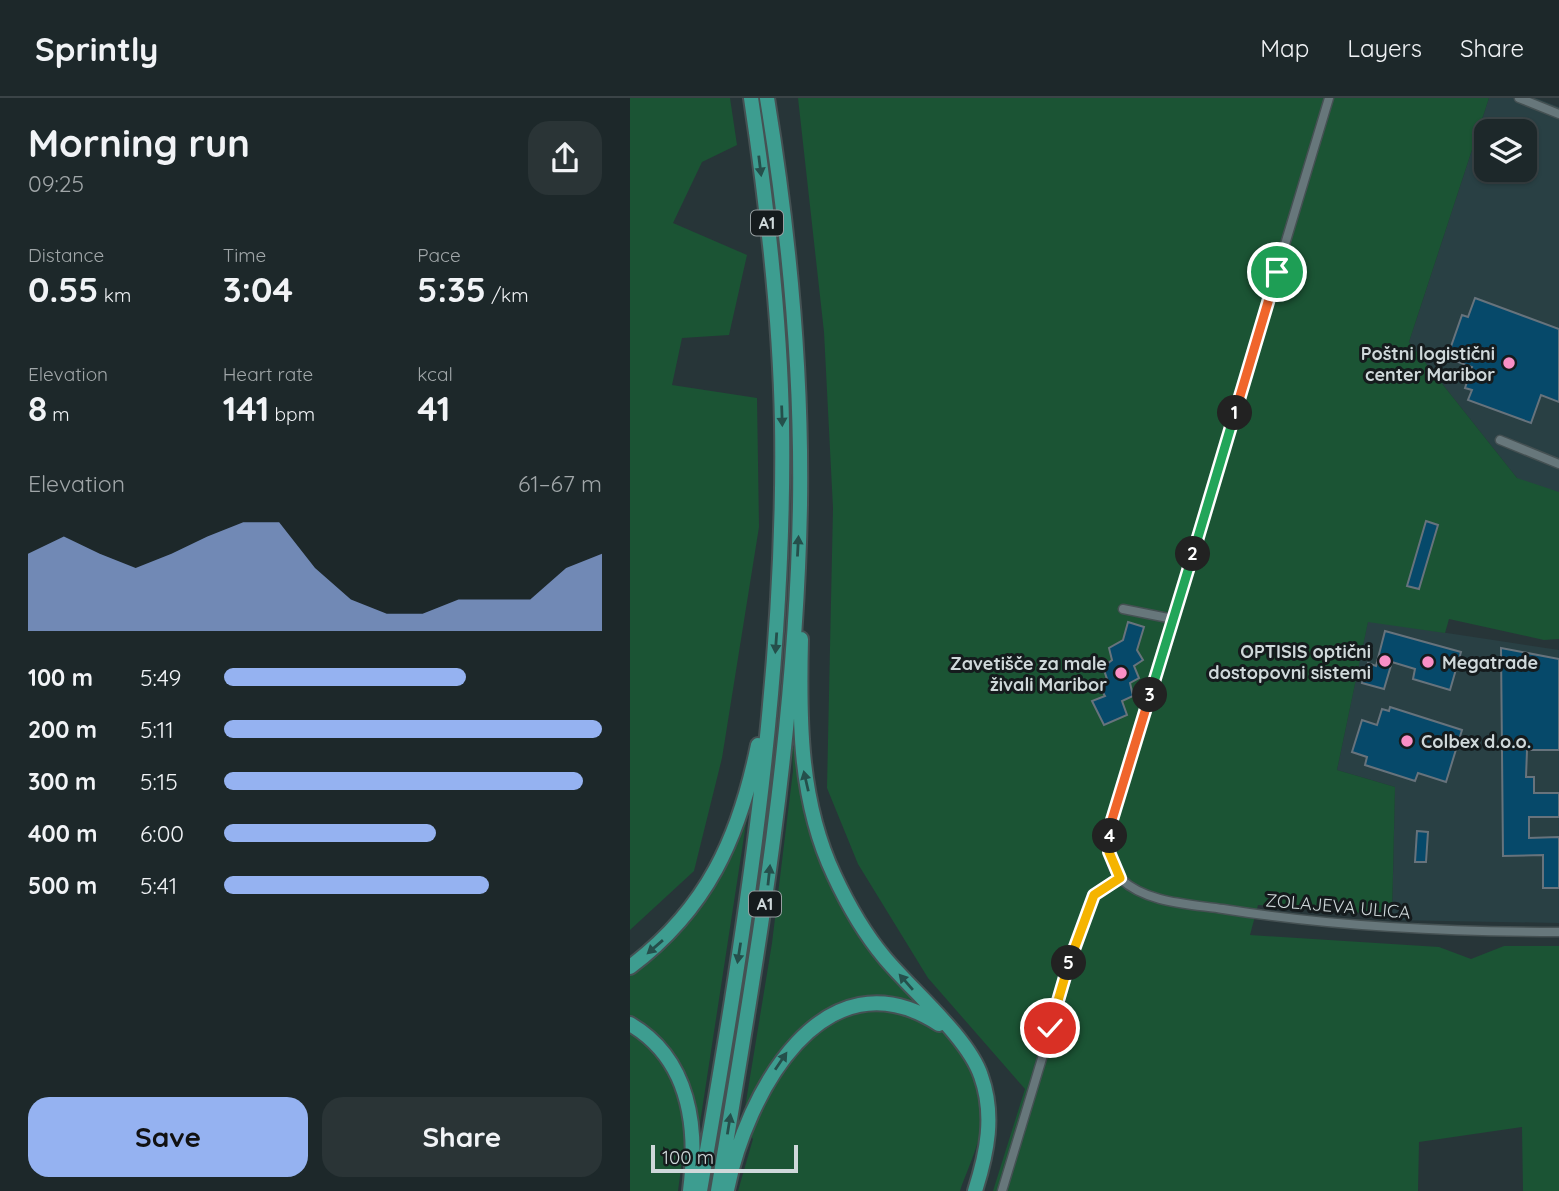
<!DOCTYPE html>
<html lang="en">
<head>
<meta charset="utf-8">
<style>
  body { margin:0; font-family:Quicksand,sans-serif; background:#2a3436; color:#f1f3f6; height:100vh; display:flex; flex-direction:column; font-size:26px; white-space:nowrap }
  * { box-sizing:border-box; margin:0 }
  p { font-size:23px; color:#a0a6a8 }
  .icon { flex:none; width:38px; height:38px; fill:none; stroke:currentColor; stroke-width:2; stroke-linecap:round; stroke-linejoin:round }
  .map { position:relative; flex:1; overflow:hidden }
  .sheet { display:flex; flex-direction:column; background:#1d282a; width:630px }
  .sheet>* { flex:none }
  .tools { position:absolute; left:844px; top:21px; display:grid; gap:14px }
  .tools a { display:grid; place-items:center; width:63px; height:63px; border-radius:14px; background:#1d282a; box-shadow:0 2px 5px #0004,0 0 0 2px #3b4447; font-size:35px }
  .scale { position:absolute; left:21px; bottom:18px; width:147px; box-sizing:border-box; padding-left:7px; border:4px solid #cfd8da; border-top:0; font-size:19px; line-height:24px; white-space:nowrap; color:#cfd8da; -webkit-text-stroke:5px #151b1d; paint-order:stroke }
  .pin { position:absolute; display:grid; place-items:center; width:60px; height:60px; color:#fff; margin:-30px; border:4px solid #fff; border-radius:50%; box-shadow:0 2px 7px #0007 }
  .km { position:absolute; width:35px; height:35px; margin:-18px; border-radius:50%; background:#222; color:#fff; font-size:19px; line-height:35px; text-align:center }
  .round { display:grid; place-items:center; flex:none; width:74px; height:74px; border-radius:21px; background:#2a3436 }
  .headline { display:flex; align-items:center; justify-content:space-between; height:119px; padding:0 28px }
  h1 { font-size:38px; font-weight:700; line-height:52px }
  .metrics { display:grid; grid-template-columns:repeat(3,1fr); gap:10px; height:119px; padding:7px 28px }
  .metrics div { display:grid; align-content:center }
  .metrics b { font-size:35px; font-weight:700 }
  .metrics small { font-size:19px; font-weight:400 }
  .metrics p { font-size:19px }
  .chart { height:196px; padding:14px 28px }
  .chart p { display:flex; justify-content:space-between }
  .chart svg { width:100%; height:126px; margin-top:7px; fill:#95b2f1; opacity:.7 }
  .cta { display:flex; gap:14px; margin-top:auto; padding:14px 28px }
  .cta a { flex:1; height:80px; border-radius:21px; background:#95b2f1; color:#111; font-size:28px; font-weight:700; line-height:80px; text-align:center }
  .cta a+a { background:#2a3436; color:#f1f3f6 }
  ul { padding:0 28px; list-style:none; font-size:23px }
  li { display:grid; grid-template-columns:112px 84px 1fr; align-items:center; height:52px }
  li i { height:18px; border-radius:9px; background:#95b2f1 }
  header { display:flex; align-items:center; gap:42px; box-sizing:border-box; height:98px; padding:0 35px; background:#1d282a; border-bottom:2px solid #3b4447 }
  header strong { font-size:33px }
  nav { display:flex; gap:38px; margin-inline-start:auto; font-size:24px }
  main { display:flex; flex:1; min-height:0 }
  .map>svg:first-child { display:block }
  .built { fill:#294044; fill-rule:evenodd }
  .green { fill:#1b5434 }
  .building { fill:#06496a; stroke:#67737c; stroke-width:2 }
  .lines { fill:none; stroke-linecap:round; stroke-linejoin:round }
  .minor-casing { stroke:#455153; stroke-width:11 }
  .motorway-casing { stroke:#455153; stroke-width:18 }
  .minor { stroke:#67777b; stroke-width:8 }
  .motorway { stroke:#3d9d90; stroke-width:14 }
  .oneway { fill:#254f4b }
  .split-1-casing { stroke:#fff; stroke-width:14 }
  .split-2-casing { stroke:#fff; stroke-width:14 }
  .split-3-casing { stroke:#fff; stroke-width:14 }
  .split-4-casing { stroke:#fff; stroke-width:14 }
  .split-5-casing { stroke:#fff; stroke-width:14 }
  .split-6-casing { stroke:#fff; stroke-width:14 }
  .split-1 { stroke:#f0652b; stroke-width:9 }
  .split-2 { stroke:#22a559; stroke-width:9 }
  .split-3 { stroke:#22a559; stroke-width:9 }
  .split-4 { stroke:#f0652b; stroke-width:9 }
  .split-5 { stroke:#f5b400; stroke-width:9 }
  .split-6 { stroke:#f5b400; stroke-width:9 }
  .poi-dot { fill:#fa8fc6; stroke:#151b1d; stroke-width:2.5 }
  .labels { text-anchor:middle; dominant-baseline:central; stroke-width:6; stroke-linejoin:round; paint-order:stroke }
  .shield { fill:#151b1d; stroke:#979fa1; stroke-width:2 }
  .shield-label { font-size:16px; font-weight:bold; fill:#cfd8da }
  .poi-label { font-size:18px; font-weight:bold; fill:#cfd8da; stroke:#151b1d; text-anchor:end }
  .street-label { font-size:18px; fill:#cfd8da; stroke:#151b1d }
</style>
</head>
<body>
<header>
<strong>Sprintly</strong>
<nav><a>Map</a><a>Layers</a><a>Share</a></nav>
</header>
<main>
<section class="sheet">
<div class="headline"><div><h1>Morning run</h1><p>09:25</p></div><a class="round"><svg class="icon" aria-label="share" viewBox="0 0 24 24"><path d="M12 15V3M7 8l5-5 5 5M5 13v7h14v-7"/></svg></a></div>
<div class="metrics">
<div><p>Distance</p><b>0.55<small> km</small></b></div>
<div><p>Time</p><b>3:04</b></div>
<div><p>Pace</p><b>5:35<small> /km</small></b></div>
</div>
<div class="metrics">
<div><p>Elevation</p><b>8<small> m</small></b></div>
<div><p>Heart rate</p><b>141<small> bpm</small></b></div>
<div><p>kcal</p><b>41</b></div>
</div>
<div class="chart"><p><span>Elevation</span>61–67 m</p>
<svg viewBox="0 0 160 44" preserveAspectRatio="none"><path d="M0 44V17L10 11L20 17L30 22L40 17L50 11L60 6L70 6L80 22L90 33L100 38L110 38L120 33L130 33L140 33L150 22L160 17V44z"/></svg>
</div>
<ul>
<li><b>100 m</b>5:49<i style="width:64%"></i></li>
<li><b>200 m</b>5:11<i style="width:100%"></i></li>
<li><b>300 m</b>5:15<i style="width:95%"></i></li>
<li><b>400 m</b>6:00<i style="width:56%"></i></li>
<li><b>500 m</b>5:41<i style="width:70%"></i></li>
</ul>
<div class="cta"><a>Save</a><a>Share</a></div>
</section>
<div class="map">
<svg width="929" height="1093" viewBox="0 0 929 1093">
  <rect width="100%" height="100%" fill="#273538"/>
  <path class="built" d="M859,0H906L929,9V422L887,380L779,244ZM856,33H894V72H856Z
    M738,523L929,552V825L762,822L765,689L707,672Z"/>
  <path class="green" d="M0,0H100L107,47L72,64L43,125L117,157L99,237L52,240L42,287L127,300L129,429L92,660L64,773L0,832Z
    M168,0H859L779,244L887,380L929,394V541L914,542L819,521L815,535L738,524L707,672L765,689L762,817L628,807L620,837L809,849L841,861L874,848H929V1093H893L892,1029L789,1044L788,1093H363L395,991L298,880L228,766L197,690L203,410L194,234Z
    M166,649L211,802L297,915C277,911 249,900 228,903C167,910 139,975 113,1022L142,845L163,673L162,650Z
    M119,706L70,1025H66L20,934L0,919V873L51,833L70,807Z
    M264,911C275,915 289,918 300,924C329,942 351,980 352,1015C353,1041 338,1069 330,1093H108L123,1041L120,1037L141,991L161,957L208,917L237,912Z
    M0,933L33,960L54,1015L58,1044L54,1047L48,1093H0Z"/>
  <path class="building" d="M845,200L929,231V304L911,297L901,325L838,302L842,292L835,290L842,269L817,260L832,217L838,219Z
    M796,423L808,427L789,491L777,488Z
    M498,524L514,529L507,552L513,562L504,568L509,580L500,585L503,598L492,603L497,617L474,627L462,603L475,598L467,585L477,581L473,569L482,562L479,550L493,542Z
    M755,533L831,554L820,592L783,581L785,571L762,564L754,591L732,585L738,565L746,568Z
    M871,550L929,561V652H897L896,679H904V695H929V719H899V740L929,739V790H913V757L873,758Z
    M760,609L832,632L816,684L788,675L785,683L735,667L737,659L722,654L732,622L747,627L752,611L759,613Z
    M787,733L798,734L796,764H785Z"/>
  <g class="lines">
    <g class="minor-casing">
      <path id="minor" d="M699,0L481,725C480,744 476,766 491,781C516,805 560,806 593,811C704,829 816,834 929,834
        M889,0L929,16
        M870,342L929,366
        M493,511L543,521
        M372,1093L457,811L464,797L490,780"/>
    </g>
    <g class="motorway-casing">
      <path id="motorway" d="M171,541C169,621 169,703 204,777C217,805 234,835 254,859C281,892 338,939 351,978C365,1017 357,1055 345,1093
        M0,869C77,811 109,740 128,647
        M0,926C60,961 68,1030 60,1093
        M97,1092C116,997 193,851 309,926
        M70,1093C114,839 156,583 152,325C150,216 137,107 121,0
        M88,1093C126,867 166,638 170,407C172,271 159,134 137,0"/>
    </g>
    <use href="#minor" class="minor"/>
    <use href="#motorway" class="motorway"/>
  </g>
  <defs><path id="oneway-solid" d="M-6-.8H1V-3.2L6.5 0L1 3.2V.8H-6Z" transform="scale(1.75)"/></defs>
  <g class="oneway">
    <use href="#oneway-solid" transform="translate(130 68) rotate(83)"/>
    <use href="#oneway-solid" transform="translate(152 318) rotate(88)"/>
    <use href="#oneway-solid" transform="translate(168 448) rotate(-87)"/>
    <use href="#oneway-solid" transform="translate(146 545) rotate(94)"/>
    <use href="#oneway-solid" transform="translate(176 683) rotate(-103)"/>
    <use href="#oneway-solid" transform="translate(139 777) rotate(-84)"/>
    <use href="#oneway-solid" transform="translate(25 849) rotate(139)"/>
    <use href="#oneway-solid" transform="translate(109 855) rotate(99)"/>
    <use href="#oneway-solid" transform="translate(276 884) rotate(-131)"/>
    <use href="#oneway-solid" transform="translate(151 963) rotate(-56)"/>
    <use href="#oneway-solid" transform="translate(99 1026) rotate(-81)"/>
  </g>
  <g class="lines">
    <g class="split-1-casing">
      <path id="split-1" d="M605,315L647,174"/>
    </g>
    <g class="split-2-casing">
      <path id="split-2" d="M563,456L605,315"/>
    </g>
    <g class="split-3-casing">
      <path id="split-3" d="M520,597L563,456"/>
    </g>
    <g class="split-4-casing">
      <path id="split-4" d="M480,738L481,725L520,597"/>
    </g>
    <g class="split-5-casing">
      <path id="split-5" d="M439,865L464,797L490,780L479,754L480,738"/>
    </g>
    <g class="split-6-casing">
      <path id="split-6" d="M420,930L439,865"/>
    </g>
    <use href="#split-1" class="split-1"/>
    <use href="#split-2" class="split-2"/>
    <use href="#split-3" class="split-3"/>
    <use href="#split-4" class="split-4"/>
    <use href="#split-5" class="split-5"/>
    <use href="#split-6" class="split-6"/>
  </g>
  <g class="poi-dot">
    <circle cx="879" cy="265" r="7"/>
    <circle cx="755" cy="563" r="7"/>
    <circle cx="798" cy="564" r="7"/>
    <circle cx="491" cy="575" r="7"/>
    <circle cx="777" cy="643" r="7"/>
  </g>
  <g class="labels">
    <g class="shield">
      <rect x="121" y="112.5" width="32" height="25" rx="5"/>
      <rect x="119" y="793.5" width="32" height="25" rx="5"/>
    </g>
    <g class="shield-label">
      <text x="137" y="125">A1</text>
      <text x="135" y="806">A1</text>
    </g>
    <g class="poi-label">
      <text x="865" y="255">Poštni logistični<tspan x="865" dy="21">center Maribor</tspan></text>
      <text x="741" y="553">OPTISIS optični<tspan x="741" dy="21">dostopovni sistemi</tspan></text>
      <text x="812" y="564" text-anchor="start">Megatrade</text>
      <text x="477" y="565">Zavetišče za male<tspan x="477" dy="21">živali Maribor</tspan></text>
      <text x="791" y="643" text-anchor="start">Colbex d.o.o.</text>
    </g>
    <g class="street-label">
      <text transform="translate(708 808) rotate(5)">ZOLAJEVA ULICA</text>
    </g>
  </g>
</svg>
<div class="tools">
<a><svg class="icon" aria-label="layers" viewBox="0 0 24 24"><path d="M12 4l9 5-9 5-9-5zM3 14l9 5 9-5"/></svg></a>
</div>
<div class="scale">100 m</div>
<div class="pin" style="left:647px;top:174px;background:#1e9e55"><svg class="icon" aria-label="arrive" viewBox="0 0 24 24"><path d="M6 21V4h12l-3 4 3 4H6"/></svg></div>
<div class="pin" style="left:420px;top:930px;background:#d93025"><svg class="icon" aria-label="check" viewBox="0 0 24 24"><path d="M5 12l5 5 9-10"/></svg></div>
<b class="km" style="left:605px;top:315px">1</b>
<b class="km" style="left:563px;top:456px">2</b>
<b class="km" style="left:520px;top:597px">3</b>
<b class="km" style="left:480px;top:738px">4</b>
<b class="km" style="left:439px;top:865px">5</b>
</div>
</main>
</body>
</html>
